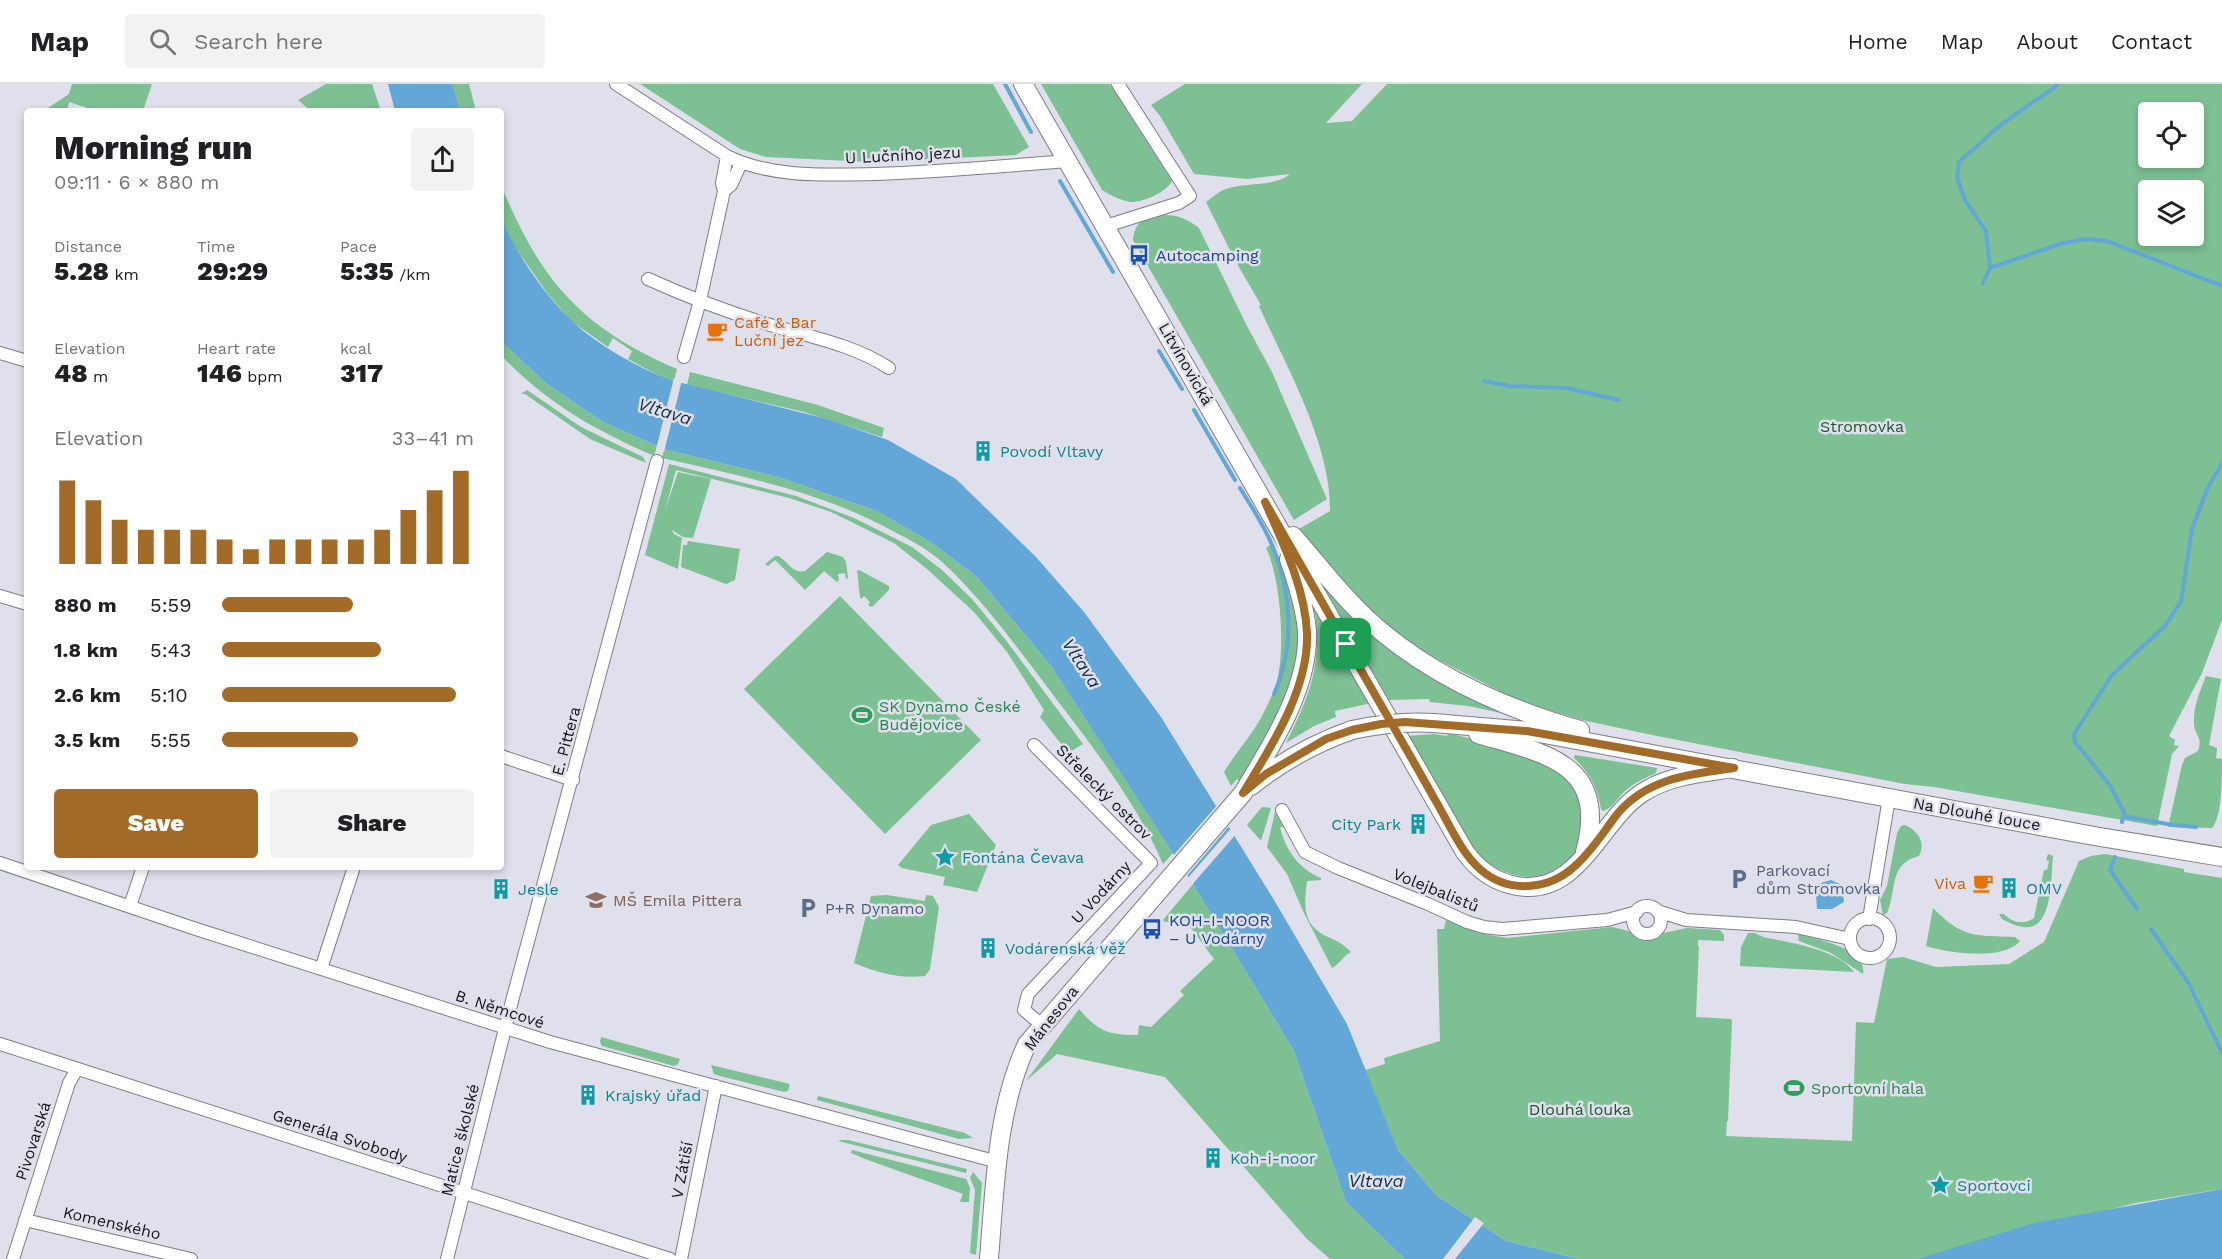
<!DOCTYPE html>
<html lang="en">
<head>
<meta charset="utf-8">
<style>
  body { margin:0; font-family:"Work Sans",sans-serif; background:#f2f2f2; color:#202124; height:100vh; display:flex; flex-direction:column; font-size:22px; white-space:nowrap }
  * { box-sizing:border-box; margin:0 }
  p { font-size:20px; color:#757577 }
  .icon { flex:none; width:33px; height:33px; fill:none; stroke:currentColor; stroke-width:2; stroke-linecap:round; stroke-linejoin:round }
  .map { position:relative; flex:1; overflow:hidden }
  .drawer { position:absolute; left:24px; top:24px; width:480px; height:762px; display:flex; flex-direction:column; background:#fff; border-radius:6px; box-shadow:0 3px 9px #0003 }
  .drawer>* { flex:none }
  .buttons { position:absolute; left:2138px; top:18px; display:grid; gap:12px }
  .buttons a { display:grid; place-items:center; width:66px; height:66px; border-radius:6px; background:#fff; box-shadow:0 3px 9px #0003; font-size:30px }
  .pin { position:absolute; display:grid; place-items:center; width:51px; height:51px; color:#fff; margin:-26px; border-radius:12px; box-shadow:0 3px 9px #0006 }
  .round { display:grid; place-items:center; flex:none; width:63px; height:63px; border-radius:6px; background:#f2f2f2 }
  .head { display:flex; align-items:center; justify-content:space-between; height:102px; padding:0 30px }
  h1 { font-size:33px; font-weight:800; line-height:45px }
  .figures { display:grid; grid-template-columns:repeat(3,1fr); gap:9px; height:102px; padding:6px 30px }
  .figures div { display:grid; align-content:center }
  .figures b { font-size:26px; font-weight:800 }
  .figures small { font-size:16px; font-weight:400 }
  .figures p { font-size:16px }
  .chart { height:168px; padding:12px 30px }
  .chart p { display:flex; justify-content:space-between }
  .chart svg { width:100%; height:108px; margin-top:6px; stroke:#a26b27; stroke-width:6 }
  .primary-button { display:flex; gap:12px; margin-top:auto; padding:12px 30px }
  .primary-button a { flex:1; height:69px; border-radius:6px; background:#a26b27; color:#fff; font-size:24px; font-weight:800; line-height:69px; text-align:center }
  .primary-button a+a { background:#f2f2f2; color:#202124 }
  ul { padding:0 30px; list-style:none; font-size:20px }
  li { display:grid; grid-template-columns:96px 72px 1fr; align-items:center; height:45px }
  li i { height:15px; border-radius:8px; background:#a26b27 }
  header { display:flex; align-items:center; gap:36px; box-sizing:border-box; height:84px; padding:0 30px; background:#fff; border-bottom:2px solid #e0e0e0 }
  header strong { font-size:28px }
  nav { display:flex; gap:33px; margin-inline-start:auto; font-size:21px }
  .search { width:420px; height:54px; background:#f2f2f2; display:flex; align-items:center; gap:15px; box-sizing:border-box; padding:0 21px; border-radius:6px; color:#757577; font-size:22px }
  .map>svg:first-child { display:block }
  .green { fill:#7cc093; fill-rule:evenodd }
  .water { fill:#62a7d7 }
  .pier { fill:#dfe0eb }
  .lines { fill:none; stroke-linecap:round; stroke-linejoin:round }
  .stream { stroke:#62a7d7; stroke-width:4 }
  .street-casing { stroke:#7d7e87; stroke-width:14 }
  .secondary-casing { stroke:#7d7e87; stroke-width:20 }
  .street { stroke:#fff; stroke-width:12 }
  .secondary { stroke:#fff; stroke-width:18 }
  .secondary-bridge-casing { stroke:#7d7e87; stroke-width:20; stroke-linecap:butt }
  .secondary-bridge { stroke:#fff; stroke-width:18 }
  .route-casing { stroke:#fff; stroke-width:12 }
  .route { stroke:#a26b27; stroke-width:8 }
  .labels { text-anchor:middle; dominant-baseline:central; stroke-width:5; stroke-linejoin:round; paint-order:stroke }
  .street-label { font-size:16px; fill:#131316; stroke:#dfe0eb }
  .transit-label { font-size:16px; fill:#164399; stroke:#dfe0eb; text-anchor:start }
  .food-label { font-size:16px; fill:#c56008; stroke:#dfe0eb; text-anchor:start }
  .park-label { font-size:16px; fill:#1e5334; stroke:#dfe0eb }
  .culture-label { font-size:16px; fill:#0d838f; stroke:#dfe0eb; text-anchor:start }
  .leisure-label { font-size:16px; fill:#27864d; stroke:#dfe0eb; text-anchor:start }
  .service-label { font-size:16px; fill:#4e5e75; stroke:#dfe0eb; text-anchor:start }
  .education-label { font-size:16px; fill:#785e54; stroke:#dfe0eb; text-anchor:start }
  .water-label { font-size:18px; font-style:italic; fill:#0f2e42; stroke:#dfe0eb }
</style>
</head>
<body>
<header>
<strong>Map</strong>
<div class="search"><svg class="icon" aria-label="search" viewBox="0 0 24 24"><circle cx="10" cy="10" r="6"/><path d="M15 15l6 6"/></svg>Search here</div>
<nav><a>Home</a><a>Map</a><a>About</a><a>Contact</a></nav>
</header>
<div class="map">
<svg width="2222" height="1175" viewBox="0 0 2222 1175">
  <rect width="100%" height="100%" fill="#dfe0eb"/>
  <path class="green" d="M72,0H152L143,27H97L69,18L67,27L45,26L69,10Z
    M326,0H372L381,27H311L298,16Z
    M451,0H469L476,27H460Z
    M640,0H993L1029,63L1016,71L870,78L766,73L740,65Z
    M1041,0H1110L1172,97C1167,108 1142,119 1130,118C1120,116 1110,111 1102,106Z
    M1185,0H1362L1326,39L1352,37L1387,0H2222V536L2202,589L2169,652L2175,656L2174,661L2179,662L2172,670L2157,742L1934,703L1905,700L1652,651L1582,636L1519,617L1435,574L1396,549L1365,525L1317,470L1299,445L1330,427C1331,360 1286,282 1259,222L1261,221L1236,178L1206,118C1212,114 1219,107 1226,105C1244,98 1276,103 1290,90L1247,95L1194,90L1160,32L1151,21ZM2148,28H2193V74H2148ZM2148,106H2193V152H2148Z
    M501,101C540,196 581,244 677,285L674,297L661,293L628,275L632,267L613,254L608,263L571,237L547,209L511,157L501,134Z
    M1164,131C1179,131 1187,135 1199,144L1247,242L1272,288L1327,415L1294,436L1133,156C1135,135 1146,134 1164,131Z
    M501,257L547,300L603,338L657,362L654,372C595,346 546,319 501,271Z
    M690,288L818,321L884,344L882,353L804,328L687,301Z
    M527,306L581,343L643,373L646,379L590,355L525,310H521Z
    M664,365L778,393L877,427L932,459L977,493L1051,582L1173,769L1163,780C1137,720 1096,667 1057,616C1020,568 986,518 941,477C926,464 908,455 891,446C819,407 741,392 662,374Z
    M669,380L796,412L854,434L912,463L942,486L972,515L1005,555L1083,660L1068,669L1040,633L1044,626L1007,568L974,528L927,485L894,459L831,428L789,414L676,386L665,426L678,388L711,395L693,454L683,453L672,446L674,450L682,454L678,485L645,471Z
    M688,457L740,465L735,496L726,500L681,483L683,461H687Z
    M1273,459L1295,512L1301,568L1277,641L1239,697L1237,695L1231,702L1224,688C1235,670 1250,653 1261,634C1266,624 1272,612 1276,601C1286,568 1281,494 1266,464Z
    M827,468L843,473L846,478L848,494L846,495L845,489L838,490L839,496L837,498L824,487L805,506L775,476L768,482L765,480L775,472H778C788,477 792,490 805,487Z
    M859,486L889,502V506L872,523L868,521L870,518L864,512L861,515L860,513L857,487Z
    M1315,488L1346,524L1525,634L1468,622L1430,618L1429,615L1389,616Z
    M840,512L981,656L885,750L744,605Z
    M1313,518L1372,619L1335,627L1336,633L1314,642L1286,659C1311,610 1324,575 1313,518Z
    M2206,592L2221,595L2209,661L2217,664L2216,674L2222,675C2222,693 2222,734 2212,744L2168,743L2182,681L2185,674L2198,667C2203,653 2195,652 2194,640C2193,623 2200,607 2206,592Z
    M1448,649L1496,661L1568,689C1572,698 1585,718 1586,727C1587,732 1584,740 1583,745C1572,805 1508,805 1473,765L1408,652L1434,650L1447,652Z
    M1575,671L1657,684L1656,689C1645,694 1634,699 1625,707C1618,713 1612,725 1603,727L1601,725C1598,704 1589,688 1574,674Z
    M1262,723L1271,724L1261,757L1247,741Z
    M1275,728L1283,742L1280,744C1287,768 1298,784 1321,794V796L1307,797C1304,821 1302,840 1326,852C1335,856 1344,860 1351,868C1343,872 1342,878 1332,884L1303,827L1287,790L1267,763Z
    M969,730L996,761L977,808L943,801L945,793L902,784L898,781L931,741Z
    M1905,741C1918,747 1926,758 1919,772C1891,779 1896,801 1889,824L1887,829L1883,831L1880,816L1887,802L1897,749L1901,742Z
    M2048,770L2053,772C2051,790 2053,841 2029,843C2019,844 2010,839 2002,835L1999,830H2004C2012,839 2024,841 2034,834L2044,786H2047L2049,777L2046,776Z
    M2105,770L2184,785V788L2222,794V1105L2136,1119L1978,1158L1917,1175H1579L1506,1157L1437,1112L1398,1066L1365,986L1385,980L1384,974L1440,957L1437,845H1444L1446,836L1479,849L1507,854L1612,843L1649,852L1687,844L1720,846L1724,851V857L1698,856V862H1699L1696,933L1731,935L1732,937L1728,1037H1727L1726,1052L1852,1057L1856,938L1874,939L1887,875L1903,873L1936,883L2009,880L2044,858L2079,777L2091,772Z
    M1193,800L1294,967L1346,1118L1405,1175H1330L1307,1155L1165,993L1057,970L1026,997L1079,925C1099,948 1108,951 1138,951L1139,941L1151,943L1184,911L1180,907L1214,875L1185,836L1165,838L1163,836Z
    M887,811L925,817L926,811L933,812L939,823L930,885L925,892C899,895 879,889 854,879L871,812Z
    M1933,824C1963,855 1975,851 2015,853L2020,857C2004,877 1948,869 1926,862Z
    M1748,849H1755L1763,853C1790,859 1837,865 1854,888L1740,882L1741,863Z
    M1798,850C1818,856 1868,864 1863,890L1831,869L1799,857Z
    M601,953L680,975L678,980L674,982L602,962L600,958Z
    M711,981L790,1000L788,1007L784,1008L720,992L714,990Z
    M818,1012L965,1049L973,1054L959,1055L817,1016Z
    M842,1056H848L967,1085L966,1089L838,1057Z
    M852,1066L966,1095L970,1104L969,1118H960L963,1110L865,1075L851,1069Z
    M973,1088L982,1099L976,1171L970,1169L975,1106L970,1094Z"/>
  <path class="water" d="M388,0H452L460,27H395Z
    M501,134C517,170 542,208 571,236C594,259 643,287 674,297L827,335L888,356L956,395L1036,473L1084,528L1161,633L1274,816L1347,940L1398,1066L1437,1112L1506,1157L1579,1175H1405L1346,1118L1294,967L1193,800L1051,582L977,493L932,459L877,427L778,393L664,365L603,338L547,300L501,257Z
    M1831,796L1842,801L1844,818L1832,825H1817L1816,811L1821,799Z
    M2222,1105V1175H1917L2034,1139Z"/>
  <path class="pier" d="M674,294L682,296L664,368L656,365Z
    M1219,719L1231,740L1186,793L1172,773Z
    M1233,742L1237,749L1191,802L1187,795Z
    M1475,1133L1484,1139L1455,1175H1443Z"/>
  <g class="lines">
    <path class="stream" d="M1005,0L1031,48
      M2057,0L2055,3L2003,39L1959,78L1957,93L1965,116L1986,147L1990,184L2060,160L2086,155L2107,157L2222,202
      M1060,97L1113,188
      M1983,199L1990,184
      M1159,267L1182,305
      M1484,297L1510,302L1566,304L1619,316
      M1194,326L1235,396
      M1240,404C1251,422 1264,441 1272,461C1292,509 1295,562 1274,610
      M2123,732L2173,741L2196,743
      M2122,738L2124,728L2109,700L2075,658L2074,650L2112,591L2166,541L2181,517L2192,445L2208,403L2222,379
      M2115,773L2110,786L2137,825
      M2151,845L2189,900L2222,969"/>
    <g class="street-casing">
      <path id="street" d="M616,0L727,72C771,94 827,91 875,90C940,88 1004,82 1068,77
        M724,107L731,101L741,79
        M1106,142L1179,119L1190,112L1118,0
        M648,195C690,214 733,230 777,243C816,254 855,262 889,284
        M0,269L27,277
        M684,273L700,217L724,107L722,99L727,72
        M0,512L27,520
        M1034,661L1151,779L1028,910L1024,926L1042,941
        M501,672L573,696
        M1282,726L1305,768L1338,784L1428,820L1467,838L1484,843L1502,845L1607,836L1637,828
        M0,779L196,845L550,958L998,1078
        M130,822L143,783
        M1633 836a14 14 0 1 1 28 0a14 14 0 1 1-28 0Z
        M1657,827L1686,836L1796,843L1850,855
        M1850 854a20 20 0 1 1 40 0a20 20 0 1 1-40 0Z
        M1869,835L1889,714
        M321,885L354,783
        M0,960L670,1175
        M25,1136L191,1175
        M13,1175L69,999L77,985
        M447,1175L512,917L657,377
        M681,1175L716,1002"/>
    </g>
    <g class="secondary-casing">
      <path id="secondary" d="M1023,0L1465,768C1478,786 1494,798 1517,802C1579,813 1600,736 1642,709C1669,691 1702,689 1733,684
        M1293,452C1317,479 1339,509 1366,534C1425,589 1503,624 1580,646
        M1434,639L1528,647L2094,752L2222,773
        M1478,650C1546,670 1609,679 1585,768
        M1251,702C1281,678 1315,659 1352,646
        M989,1175C995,1103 996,1027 1027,960L1243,709C1270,664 1310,603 1307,547C1305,523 1297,498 1289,475"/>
    </g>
    <use href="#street" class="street"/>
    <use href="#secondary" class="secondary"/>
    <g class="secondary-bridge-casing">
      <path id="secondary-bridge" d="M1352,646C1380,640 1405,637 1434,639"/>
    </g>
    <use href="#secondary-bridge" class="secondary-bridge"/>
  </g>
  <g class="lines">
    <g class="route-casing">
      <path id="route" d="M1346,560L1265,418C1283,459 1305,504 1307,549C1309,605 1271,663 1243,709L1266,690L1326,655L1352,646L1381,640L1405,638L1527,647L1734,684C1691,690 1648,694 1618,729C1604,747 1593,766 1575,782C1549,806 1509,810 1481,786C1460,768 1448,737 1434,714C1405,662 1375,611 1346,560"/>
    </g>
    <use href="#route" class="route"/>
  </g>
  <defs>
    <g id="bus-bare" transform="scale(1.62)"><path d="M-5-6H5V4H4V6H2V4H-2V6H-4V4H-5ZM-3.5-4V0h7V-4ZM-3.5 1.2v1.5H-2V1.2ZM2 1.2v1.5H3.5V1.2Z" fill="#1a4fb4" stroke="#dfe0eb" stroke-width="2.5" paint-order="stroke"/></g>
    <g id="cafe-bare" transform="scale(1.62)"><path d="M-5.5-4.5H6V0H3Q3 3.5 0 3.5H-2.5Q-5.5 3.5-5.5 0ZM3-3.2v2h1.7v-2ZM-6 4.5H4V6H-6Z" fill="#e8710a" stroke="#dfe0eb" stroke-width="2.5" paint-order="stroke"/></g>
    <g id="building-bare" transform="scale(1.62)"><path d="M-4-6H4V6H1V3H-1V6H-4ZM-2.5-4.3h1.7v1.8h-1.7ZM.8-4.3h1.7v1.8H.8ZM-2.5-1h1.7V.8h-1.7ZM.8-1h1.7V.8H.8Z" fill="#0f9aa8" stroke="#dfe0eb" stroke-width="2.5" paint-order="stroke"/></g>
    <g id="stadium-bare" transform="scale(1.62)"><path d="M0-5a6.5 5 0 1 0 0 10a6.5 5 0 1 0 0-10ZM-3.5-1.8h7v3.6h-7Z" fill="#2e9e5b" stroke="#dfe0eb" stroke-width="2.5" paint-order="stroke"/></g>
    <g id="sight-bare" transform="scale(1.62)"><path d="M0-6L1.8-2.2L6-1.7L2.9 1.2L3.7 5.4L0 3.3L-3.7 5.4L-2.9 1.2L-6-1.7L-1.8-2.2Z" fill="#0f9aa8" stroke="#dfe0eb" stroke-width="2.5" paint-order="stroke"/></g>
    <g id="parking-bare" transform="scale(1.62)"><path d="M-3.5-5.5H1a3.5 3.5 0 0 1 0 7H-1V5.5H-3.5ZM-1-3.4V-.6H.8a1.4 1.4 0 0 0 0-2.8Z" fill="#5c6f8a" stroke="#dfe0eb" stroke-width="2.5" paint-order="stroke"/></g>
    <g id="school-bare" transform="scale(1.62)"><path d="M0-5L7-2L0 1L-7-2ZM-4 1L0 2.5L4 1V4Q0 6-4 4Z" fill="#8d6e63" stroke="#dfe0eb" stroke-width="2.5" paint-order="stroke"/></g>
  </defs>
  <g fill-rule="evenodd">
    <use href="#bus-bare" x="1139" y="171"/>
    <use href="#cafe-bare" x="717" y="247"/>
    <use href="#building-bare" x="983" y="367"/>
    <use href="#stadium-bare" x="862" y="631"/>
    <use href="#building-bare" x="1418" y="740"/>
    <use href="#sight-bare" x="945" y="773"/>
    <use href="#parking-bare" x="1739" y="795"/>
    <use href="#cafe-bare" x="1983" y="799"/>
    <use href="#building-bare" x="2009" y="804"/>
    <use href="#building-bare" x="501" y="805"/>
    <use href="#school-bare" x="596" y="816"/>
    <use href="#parking-bare" x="808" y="824"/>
    <use href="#bus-bare" x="1152" y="845"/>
    <use href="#building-bare" x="988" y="864"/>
    <use href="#stadium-bare" x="1794" y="1004"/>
    <use href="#building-bare" x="588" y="1011"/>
    <use href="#building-bare" x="1213" y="1074"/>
    <use href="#sight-bare" x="1940" y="1101"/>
  </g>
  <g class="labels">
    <g class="street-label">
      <text transform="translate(903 71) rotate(-3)">U Lučního jezu</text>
      <text transform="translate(1186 280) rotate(60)">Litvínovická</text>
      <text transform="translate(566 657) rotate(-75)">E. Pittera</text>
      <text transform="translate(1104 708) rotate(45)">Střelecký ostrov</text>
      <text transform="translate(1977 730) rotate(10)">Na Dlouhé louce</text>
      <text transform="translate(1436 806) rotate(22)">Volejbalistů</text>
      <text transform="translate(1101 808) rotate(-47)">U Vodárny</text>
      <text transform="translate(500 925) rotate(18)">B. Němcové</text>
      <text transform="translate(1051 934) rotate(-52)">Mánesova</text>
      <text transform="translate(340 1052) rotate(18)">Generála Svobody</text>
      <text transform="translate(460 1056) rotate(-76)">Matice školské</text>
      <text transform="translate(33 1057) rotate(-72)">Pivovarská</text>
      <text transform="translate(682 1086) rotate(-79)">V Zátiší</text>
      <text transform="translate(112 1139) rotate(13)">Komenského</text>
    </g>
    <g class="transit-label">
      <text x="1156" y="171">Autocamping</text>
      <text x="1169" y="836">KOH-I-NOOR<tspan x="1169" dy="18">– U Vodárny</tspan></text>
    </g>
    <g class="food-label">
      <text x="734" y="238">Café &amp; Bar<tspan x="734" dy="18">Luční jez</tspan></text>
      <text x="1966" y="799" text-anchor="end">Viva</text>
    </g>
    <g class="park-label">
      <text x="1862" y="342">Stromovka</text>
      <text x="1580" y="1025">Dlouhá louka</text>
    </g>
    <g class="culture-label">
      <text x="1000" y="367">Povodí Vltavy</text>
      <text x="1401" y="740" text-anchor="end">City Park</text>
      <text x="962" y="773">Fontána Čevava</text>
      <text x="2026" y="804">OMV</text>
      <text x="518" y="805">Jesle</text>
      <text x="1005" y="864">Vodárenská věž</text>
      <text x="605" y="1011">Krajský úřad</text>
      <text x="1230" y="1074">Koh-i-noor</text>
      <text x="1957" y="1101">Sportovci</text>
    </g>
    <g class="leisure-label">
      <text x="879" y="622">SK Dynamo České<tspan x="879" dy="18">Budějovice</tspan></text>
      <text x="1811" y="1004">Sportovní hala</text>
    </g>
    <g class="service-label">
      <text x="1756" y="786">Parkovací<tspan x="1756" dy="18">dům Stromovka</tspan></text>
      <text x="825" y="824">P+R Dynamo</text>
    </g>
    <g class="education-label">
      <text x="613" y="816">MŠ Emila Pittera</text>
    </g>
    <g class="water-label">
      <text transform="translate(665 327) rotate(17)">Vltava</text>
      <text transform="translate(1082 579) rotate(57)">Vltava</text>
      <text x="1376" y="1096">Vltava</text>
    </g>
  </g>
</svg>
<div class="buttons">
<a><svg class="icon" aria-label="locate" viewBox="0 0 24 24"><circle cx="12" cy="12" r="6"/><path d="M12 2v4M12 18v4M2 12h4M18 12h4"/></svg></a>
<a><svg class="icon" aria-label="layers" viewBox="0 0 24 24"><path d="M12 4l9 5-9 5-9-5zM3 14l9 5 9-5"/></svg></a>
</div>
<div class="pin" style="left:1346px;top:560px;background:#1e9e55"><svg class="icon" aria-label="arrive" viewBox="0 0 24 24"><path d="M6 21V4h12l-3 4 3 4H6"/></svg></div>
<section class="drawer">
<div class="head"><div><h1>Morning run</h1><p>09:11 · 6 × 880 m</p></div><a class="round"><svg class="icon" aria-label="share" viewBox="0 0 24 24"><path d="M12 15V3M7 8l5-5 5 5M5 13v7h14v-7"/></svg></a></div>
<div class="figures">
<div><p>Distance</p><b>5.28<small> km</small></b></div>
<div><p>Time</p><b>29:29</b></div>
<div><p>Pace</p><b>5:35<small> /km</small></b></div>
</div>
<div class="figures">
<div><p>Elevation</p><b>48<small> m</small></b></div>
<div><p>Heart rate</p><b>146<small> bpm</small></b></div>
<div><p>kcal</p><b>317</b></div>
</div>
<div class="chart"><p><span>Elevation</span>33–41 m</p>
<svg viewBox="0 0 160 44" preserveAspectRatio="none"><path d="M5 44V10M15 44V18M25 44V26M35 44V30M45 44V30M55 44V30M65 44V34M75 44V38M85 44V34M95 44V34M105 44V34M115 44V34M125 44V30M135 44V22M145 44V14M155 44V6"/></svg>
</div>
<ul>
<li><b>880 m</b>5:59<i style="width:52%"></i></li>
<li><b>1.8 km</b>5:43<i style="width:63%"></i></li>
<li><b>2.6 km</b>5:10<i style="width:93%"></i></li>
<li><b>3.5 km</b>5:55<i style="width:54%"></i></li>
</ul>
<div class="primary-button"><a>Save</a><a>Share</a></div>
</section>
</div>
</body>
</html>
